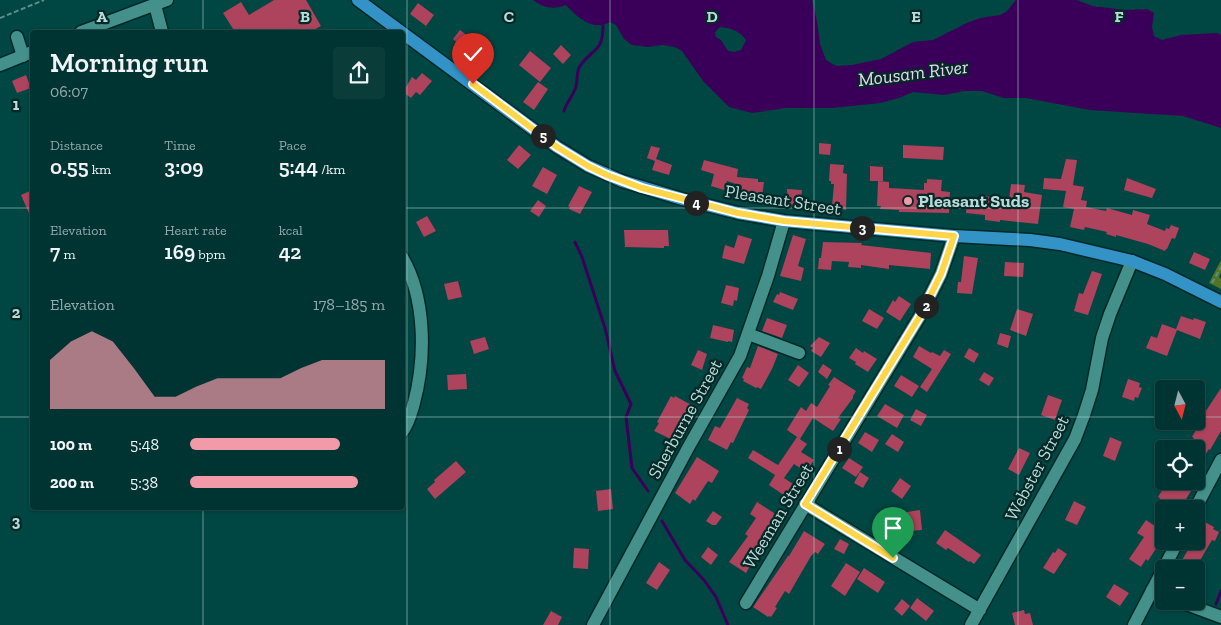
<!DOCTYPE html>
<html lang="en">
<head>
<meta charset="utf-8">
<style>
  body { margin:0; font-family:"Zilla Slab",serif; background:#0a3c3a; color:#f1f3f6; height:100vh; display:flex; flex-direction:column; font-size:19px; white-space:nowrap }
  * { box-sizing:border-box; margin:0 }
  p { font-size:16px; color:#95aaac }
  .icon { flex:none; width:28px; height:28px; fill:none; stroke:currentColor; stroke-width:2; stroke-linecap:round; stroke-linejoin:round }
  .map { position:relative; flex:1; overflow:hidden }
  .details { position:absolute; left:30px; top:30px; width:375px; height:480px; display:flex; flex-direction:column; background:#003432; border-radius:5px; box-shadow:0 1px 4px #0004,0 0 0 1px #224f4d }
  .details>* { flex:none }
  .needle { width:32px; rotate:173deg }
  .controls { position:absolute; left:1155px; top:380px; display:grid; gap:10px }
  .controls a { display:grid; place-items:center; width:50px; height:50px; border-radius:5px; background:#003432; box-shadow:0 1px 4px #0004,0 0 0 1px #224f4d; font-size:25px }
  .pin { position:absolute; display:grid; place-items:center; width:42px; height:42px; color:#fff; margin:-51px -21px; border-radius:50% 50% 50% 0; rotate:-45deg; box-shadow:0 0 5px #0007 }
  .pin .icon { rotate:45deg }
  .km { position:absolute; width:25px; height:25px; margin:-12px; border-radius:50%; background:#222; color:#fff; font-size:14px; line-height:25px; text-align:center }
  .round { display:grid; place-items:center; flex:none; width:52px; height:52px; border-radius:5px; background:#0a3c3a }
  .overview { display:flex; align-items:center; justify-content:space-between; height:85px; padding:0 20px }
  h1 { font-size:28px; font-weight:600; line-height:38px }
  .metrics { display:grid; grid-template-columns:repeat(3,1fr); gap:8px; height:85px; padding:5px 20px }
  .metrics div { display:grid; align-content:center }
  .metrics b { font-size:21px; font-weight:600 }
  .metrics small { font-size:14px; font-weight:400 }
  .metrics p { font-size:14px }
  .chart { height:140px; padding:10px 20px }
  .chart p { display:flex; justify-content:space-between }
  .chart svg { width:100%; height:90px; margin-top:5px; fill:#f39aa9; opacity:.7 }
  ul { padding:0 20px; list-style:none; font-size:16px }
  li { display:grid; grid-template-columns:80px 60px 1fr; align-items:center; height:38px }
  li i { height:12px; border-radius:6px; background:#f39aa9 }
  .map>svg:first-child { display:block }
  .green { fill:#537325 }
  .water { fill:#3a0059; fill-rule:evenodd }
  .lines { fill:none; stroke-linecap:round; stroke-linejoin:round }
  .stream { stroke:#3a0059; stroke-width:3 }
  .building { fill:#ad435c }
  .minor-casing { stroke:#002927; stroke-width:15 }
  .major-casing { stroke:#002927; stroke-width:15 }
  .path { stroke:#5a8f8c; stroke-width:2; stroke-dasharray:5 2.5; stroke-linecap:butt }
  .minor { stroke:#44918c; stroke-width:12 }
  .major { stroke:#3393c6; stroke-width:12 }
  .route-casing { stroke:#fff; stroke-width:10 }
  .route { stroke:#ffd54a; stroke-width:6 }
  .grid { fill:none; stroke:#b8dcd9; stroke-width:1; stroke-opacity:0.55 }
  .poi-dot { fill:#f39aa9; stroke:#062826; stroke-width:2 }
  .labels { text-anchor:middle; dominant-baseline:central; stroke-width:4.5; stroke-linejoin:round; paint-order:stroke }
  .street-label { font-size:18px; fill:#b8dcd9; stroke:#062826 }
  .poi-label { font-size:18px; font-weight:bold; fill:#b8dcd9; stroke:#062826; text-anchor:start }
  .water-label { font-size:19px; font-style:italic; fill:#e4d8ef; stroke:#062826 }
  .grid-label { font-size:16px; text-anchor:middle; font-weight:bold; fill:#b8dcd9; stroke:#062826; stroke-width:4.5; stroke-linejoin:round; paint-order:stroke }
</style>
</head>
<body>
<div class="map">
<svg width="1221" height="625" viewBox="0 0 1221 625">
  <rect width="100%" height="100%" fill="#004642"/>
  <path class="green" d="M1221,260V273L1219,277L1221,279V289L1209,283Z"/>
  <path class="water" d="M533,0H812L817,21L820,44L826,60L836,66L852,65L881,59L913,42L933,40L967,23L980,18L1000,15L1007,11L1016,0H1077L1092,6L1126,10L1147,9L1154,13L1152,27L1154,36L1162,40L1181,35L1217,33L1221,35V128L1183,116L1090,110L1026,98H1004L982,91H965L944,95L913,92L899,98L880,103L832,108H786L752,113L729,107L703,81L682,51L675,47L662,45L648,47L632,45L624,39L616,25L610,22C593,32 577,17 566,5C553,10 544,8 533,0ZM720,27C731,28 740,31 746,40L741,50L734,52L728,51L721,40L716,37L715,32Z"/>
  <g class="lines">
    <path class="stream" d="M564,111C567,101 574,95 576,86C578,79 576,72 580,66C592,48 603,53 603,26
      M575,242L582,257L605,328L615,371L631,404L626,417L632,468L648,491
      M662,521L685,560L704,580L716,597L728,625
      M1216,604L1221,591"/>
  </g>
  <path class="building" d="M274,0H306L321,26L310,32H235L223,13L241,2L249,15Z
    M418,3L434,15L426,26L410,14Z
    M460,30L486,50L477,61L453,39Z
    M561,45L571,55L563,64L553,54Z
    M530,51L551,68L540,82L519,65Z
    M422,73L432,81L420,95L416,92L411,98L403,92L412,77L416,80Z
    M26,75L31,88L17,93L12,81Z
    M538,82L548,89L534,110L523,102Z
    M819,143L831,144L830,155L819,154Z
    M519,145L531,155L518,169L507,160Z
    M903,145L944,147L943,160L903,158Z
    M651,146L660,148L656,159L672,165L669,175L652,170L655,161L647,158Z
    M1066,159L1077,160L1073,185L1084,187L1081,200L1087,201L1086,207L1106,211L1107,208L1132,215L1133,210L1150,215L1147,224L1165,231L1166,228L1169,229L1171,225L1179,228L1175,239L1172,238L1167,249H1166L1165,251L1148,244L1116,235V237L1106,234L1107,232L1085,227L1084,230L1070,227L1074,209L1063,207L1066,191L1043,189L1044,178L1061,179Z
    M704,160L738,169L737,177L758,179V182H764L762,197H756V199L741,198L742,186L727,181L724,190L711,186L714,174L701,170Z
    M830,164L844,165L843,173L847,174L846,210L832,206L834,184H831V181H829Z
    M870,166L883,167V181H870Z
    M543,167L557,175L547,194L532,186Z
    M1127,178L1156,189L1152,198L1124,190Z
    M927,179L942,180L941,191L950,192L949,213L899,212V210L880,209L881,206H877L878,181L889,182V188L924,190V183H927Z
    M1011,184L1025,185L1024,192L1042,195L1038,224L1000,220V222L985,220V215L966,213L967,200L980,201L981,196L992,197L991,206L1008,207Z
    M579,186L592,192L580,214L569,209L570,207L568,206Z
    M787,189L802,190L800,206L788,205Z
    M32,190V220L21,195Z
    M538,200L546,206L539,217L530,211Z
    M427,216L436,231L424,237L416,222Z
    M624,230H668L669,246H664V248L625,247Z
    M738,235L752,239L744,264L722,258L725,245L734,248Z
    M793,235L806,239L798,266L804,268L801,281L780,276Z
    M823,242L862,243L861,245L931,253L930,269L889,265V269L861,265V268L848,267L849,262L832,261L831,270L818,269L819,258H821Z
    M1194,252L1210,259L1205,270L1189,263Z
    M964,256L978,258L972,294L957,293L958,282H961Z
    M1005,262L1024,263L1023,277L1004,276Z
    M1092,271L1102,274L1088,315L1074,311L1079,293L1083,294Z
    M458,281L462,297L448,300L444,284Z
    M726,285L739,288L737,301L734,300L733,306L721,303Z
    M780,292L798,299L793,310L773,302L777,294L779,295Z
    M899,296L911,304L900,321L886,312L893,300L895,302Z
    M869,309L884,318L877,329L862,321Z
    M1017,309L1033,314L1026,336L1010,330Z
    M1181,316L1193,320L1194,318L1206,322L1200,339L1177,330L1167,356L1146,348L1151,336L1157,338L1162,324L1176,329Z
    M767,318L787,325L782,338L762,331Z
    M713,325L734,330L732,342L728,341V342L710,338Z
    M1000,333L1011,336L1008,348L997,344Z
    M485,337L489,349L474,354L470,341Z
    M819,337L830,343L821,357L811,351L813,348L810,346Z
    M758,346L778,354L772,369L761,389L757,387L756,388L743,381L744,379L742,378L747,367L750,368Z
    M919,346L931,353L932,352L940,356L944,350L951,354L927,392L920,387L932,369L913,357Z
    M856,348L863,353L864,351L877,359L868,372L855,364L856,362L849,358Z
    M969,348L979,354L974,363L964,357Z
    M698,350L707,354L702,370L691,365Z
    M823,364L832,370L827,379L818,372Z
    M798,365L809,373L799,387L788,380Z
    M984,372L994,378L989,386L979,380Z
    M466,374L467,389L448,390L447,375Z
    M901,375L919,386L912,397L894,386Z
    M834,377L856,391L853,396V398L838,418L841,419L833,431L813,418L800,439L787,430L801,407L806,411L811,403L817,407L830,386L828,385Z
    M1128,379L1140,383L1139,387L1142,388L1138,398L1135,397L1134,401L1122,397Z
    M1221,388V431L1210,450L1209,449L1203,458L1196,454V449H1188L1194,438L1192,437L1201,421L1200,420Z
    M1048,395L1062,400L1055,420L1041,415Z
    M671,396L674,398L675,396L695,407L677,442L654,431L659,423L657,422Z
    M737,398L749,404L747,408L749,410L733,443L731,442L727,450L708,440L715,426L720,428Z
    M885,404L904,415L897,428L877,416Z
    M916,409L927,415L921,426L910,420Z
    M865,432L879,440L872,452L858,443Z
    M892,434L904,442L898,452L885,444Z
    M797,437L807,444L801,452L814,460L806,472L794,464L784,478L796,486L788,498L769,485L775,475L748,458L753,450L778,465Z
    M1110,437L1122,442L1115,461L1103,456Z
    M1019,448L1030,453L1019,475L1008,469Z
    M697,457L719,471L712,483L708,481L695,501L693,499L690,504L675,493Z
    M849,458L863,467L856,477L842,468Z
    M456,461L466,472L435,499L427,489L435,482L434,480Z
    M860,472L869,478L863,488L854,483Z
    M900,478L911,486L902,499L891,491Z
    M1168,481H1197L1180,509H1160L1165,502L1158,497Z
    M611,489L613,509L598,511L596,491Z
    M1074,501L1086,507L1077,525L1065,520Z
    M757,502L777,515L749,558L753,561L746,573L729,562L748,536L745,534L756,518L750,514Z
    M920,510L922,530L909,531L907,512Z
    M713,511L722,517L716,525H712L706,521Z
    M1146,520L1164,532V536L1148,561L1146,559L1141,567L1129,559L1144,537L1137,533Z
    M1203,521L1214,527L1213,529L1219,532L1215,541L1212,540L1195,569H1177L1193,541H1196L1197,532Z
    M945,530L981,555L974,564L970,561L969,562L948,548L946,550L936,543Z
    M804,531L825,544L818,554L815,552L811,556L789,594L785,591L775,607L777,608L771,617L769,616L768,617L753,607L788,556H789Z
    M840,539L849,544L844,554L834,549Z
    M708,547L718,555L711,565L701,557Z
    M574,548L589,549L588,569L573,568Z
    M1058,548L1067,554L1054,574L1043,568L1053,552L1055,553Z
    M659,562L670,570L657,590L646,583Z
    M846,563L860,572L845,596L831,586Z
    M864,568L885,582L878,593L857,579Z
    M1114,584L1129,593L1120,606L1106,597Z
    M917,598L934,611L926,621L910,608Z
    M902,599L910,606L902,616L894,609Z
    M1024,610L1025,614L1030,613L1033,625H1015L1012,613Z
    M551,611L562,617L558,625H543Z"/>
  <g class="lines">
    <g class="minor-casing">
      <path id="minor" d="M155,5L162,32
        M81,32L167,0
        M17,37L23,56
        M0,65L32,52
        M402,257C426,298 426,358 414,403C411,413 409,423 402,432
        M748,334L799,353
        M805,504L980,610
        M1195,509L1221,460
        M1152,590L1164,595
        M1178,601L1221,617
        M746,603L920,316L941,274L954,236
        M593,625L688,448L740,356L768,276L784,221
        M971,625L1075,439L1084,415L1092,390L1102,338L1110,314L1132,261
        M1134,625L1178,541"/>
    </g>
    <g class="major-casing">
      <path id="major" d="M358,0L557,147L588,166L622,181L682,199L738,213L784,221L954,236L1030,240L1060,244L1132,261L1165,274L1221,302"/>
    </g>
    <path class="path" d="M0,18L44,0
      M1212,283L1221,267"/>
    <use href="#minor" class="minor"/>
    <use href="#major" class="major"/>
  </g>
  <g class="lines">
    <g class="route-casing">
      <path id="route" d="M473,84L557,147L588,166L607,175L642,188L738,213L784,221L954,236L941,274L920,316L805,504L893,558"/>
    </g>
    <use href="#route" class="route"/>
  </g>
  <path class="grid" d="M203,0V32M407,0V625M610,0V625M814,0V625M1018,0V625M0,208H32M402,208H1221M0,417H32M402,417H1164M1196,417H1221M203,508V625"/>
  <circle class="poi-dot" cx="908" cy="201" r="5"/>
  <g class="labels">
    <g class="street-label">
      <text transform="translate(783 200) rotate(9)">Pleasant Street</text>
      <text transform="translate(685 419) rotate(-61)">Sherburne Street</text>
      <text transform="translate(1037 468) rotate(-62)">Webster Street</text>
      <text transform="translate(778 516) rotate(-59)">Weeman Street</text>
    </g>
    <g class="poi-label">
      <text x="918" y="201">Pleasant Suds</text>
    </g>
    <g class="water-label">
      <text transform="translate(913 73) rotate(-7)">Mousam River</text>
    </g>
  </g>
  <g class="grid-label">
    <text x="102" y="22">A</text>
    <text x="305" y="22">B</text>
    <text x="509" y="22">C</text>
    <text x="712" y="22">D</text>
    <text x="916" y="22">E</text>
    <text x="1119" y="22">F</text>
    <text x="16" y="110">1</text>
    <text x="16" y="318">2</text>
    <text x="16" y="527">3</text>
  </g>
</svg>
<div class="controls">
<a><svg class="needle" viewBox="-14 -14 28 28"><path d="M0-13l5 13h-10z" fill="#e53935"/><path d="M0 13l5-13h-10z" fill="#95aaac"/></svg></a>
<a><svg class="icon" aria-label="locate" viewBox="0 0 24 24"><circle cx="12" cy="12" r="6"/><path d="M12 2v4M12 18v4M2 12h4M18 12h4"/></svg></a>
<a>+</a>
<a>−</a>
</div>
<div class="pin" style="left:893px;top:558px;background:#1e9e55"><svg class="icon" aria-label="arrive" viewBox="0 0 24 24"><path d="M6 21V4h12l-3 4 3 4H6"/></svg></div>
<div class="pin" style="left:473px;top:84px;background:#d93025"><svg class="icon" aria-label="check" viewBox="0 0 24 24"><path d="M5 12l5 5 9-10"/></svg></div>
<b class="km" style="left:839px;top:449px">1</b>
<b class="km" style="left:926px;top:306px">2</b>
<b class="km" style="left:862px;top:228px">3</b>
<b class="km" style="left:696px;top:203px">4</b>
<b class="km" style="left:543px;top:136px">5</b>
<section class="details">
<div class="overview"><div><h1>Morning run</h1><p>06:07</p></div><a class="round"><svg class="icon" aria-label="share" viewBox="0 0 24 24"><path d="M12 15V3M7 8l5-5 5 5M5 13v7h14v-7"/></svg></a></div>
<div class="metrics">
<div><p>Distance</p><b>0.55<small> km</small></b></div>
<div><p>Time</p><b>3:09</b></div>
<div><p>Pace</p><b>5:44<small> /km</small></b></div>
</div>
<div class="metrics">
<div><p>Elevation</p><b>7<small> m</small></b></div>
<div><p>Heart rate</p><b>169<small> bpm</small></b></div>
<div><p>kcal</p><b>42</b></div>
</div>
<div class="chart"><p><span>Elevation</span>178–185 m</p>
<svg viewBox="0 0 160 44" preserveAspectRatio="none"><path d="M0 44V20L10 11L20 6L30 11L40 24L50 38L60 38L70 33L80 29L90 29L100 29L110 29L120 24L130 20L140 20L150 20L160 20V44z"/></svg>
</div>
<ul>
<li><b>100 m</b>5:48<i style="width:77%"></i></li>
<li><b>200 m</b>5:38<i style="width:86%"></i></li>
</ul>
</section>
</div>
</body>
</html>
